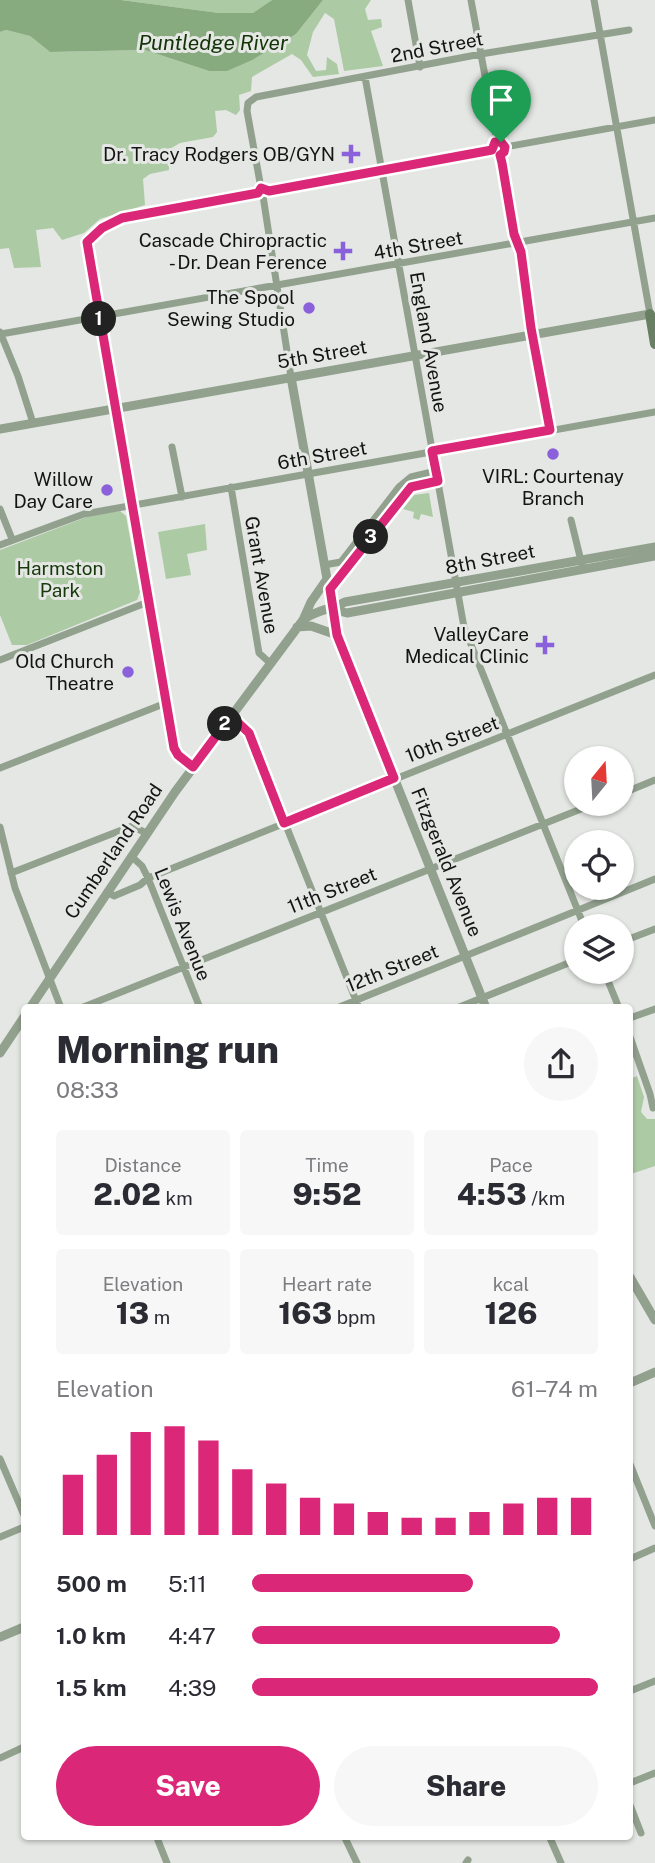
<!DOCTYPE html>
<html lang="en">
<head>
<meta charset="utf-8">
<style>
  body { margin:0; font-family:"Public Sans",sans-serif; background:#f7f7f7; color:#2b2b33; height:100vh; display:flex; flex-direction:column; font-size:26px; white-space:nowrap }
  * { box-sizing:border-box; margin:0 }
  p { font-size:23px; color:#7c7c81 }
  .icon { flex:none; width:38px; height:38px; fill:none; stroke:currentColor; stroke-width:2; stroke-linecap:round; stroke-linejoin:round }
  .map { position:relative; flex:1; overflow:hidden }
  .sheet { position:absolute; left:21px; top:1004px; width:612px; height:836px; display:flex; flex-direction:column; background:#fff; border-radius:7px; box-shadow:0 2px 5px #0004 }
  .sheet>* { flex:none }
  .needle { width:46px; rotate:18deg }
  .fabs { position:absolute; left:564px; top:746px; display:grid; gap:14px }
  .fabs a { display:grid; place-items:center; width:70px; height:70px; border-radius:50%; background:#fff; box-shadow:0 2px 5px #0004; font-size:35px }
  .pin { position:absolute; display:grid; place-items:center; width:60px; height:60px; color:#fff; margin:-72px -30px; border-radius:50% 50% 50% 0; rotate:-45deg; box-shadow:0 0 7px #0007 }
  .pin .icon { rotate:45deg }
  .km { position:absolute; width:35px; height:35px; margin:-18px; border-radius:50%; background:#222; color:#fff; font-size:19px; line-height:35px; text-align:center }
  .round { display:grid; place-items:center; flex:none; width:74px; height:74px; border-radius:37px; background:#f7f7f7 }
  .headline { display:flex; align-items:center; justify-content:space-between; height:119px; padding:0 35px }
  h1 { font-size:38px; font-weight:800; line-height:52px }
  .stats { display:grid; grid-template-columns:repeat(3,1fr); gap:10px; height:119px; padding:7px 35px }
  .stats div { display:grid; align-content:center; border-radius:7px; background:#f7f7f7; text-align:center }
  .stats b { font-size:30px; font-weight:800 }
  .stats small { font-size:19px; font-weight:400 }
  .stats p { font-size:19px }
  .chart { height:196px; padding:14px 35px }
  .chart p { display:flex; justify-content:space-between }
  .chart svg { width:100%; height:126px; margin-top:7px; stroke:#db2777; stroke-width:6 }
  .primary-button { display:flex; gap:14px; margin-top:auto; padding:14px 35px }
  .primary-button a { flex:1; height:80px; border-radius:42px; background:#db2777; color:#fff; font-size:28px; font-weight:800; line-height:80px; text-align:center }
  .primary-button a+a { background:#f7f7f7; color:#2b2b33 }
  ul { padding:0 35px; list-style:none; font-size:23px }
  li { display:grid; grid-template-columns:112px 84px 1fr; align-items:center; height:52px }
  li i { height:18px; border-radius:9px; background:#db2777 }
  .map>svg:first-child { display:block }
  .green { fill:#accaa4 }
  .water { fill:#88aa7f }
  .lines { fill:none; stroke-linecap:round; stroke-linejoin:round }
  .minor { stroke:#92a18e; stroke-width:7 }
  .tertiary { stroke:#92a18e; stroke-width:9 }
  .secondary { stroke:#697f64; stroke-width:10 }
  .route-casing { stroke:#fff; stroke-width:14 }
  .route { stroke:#db2777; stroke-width:9 }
  .poi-dot { fill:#8b60db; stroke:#e4e7e3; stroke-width:2.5 }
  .labels { text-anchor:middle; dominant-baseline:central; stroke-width:6; stroke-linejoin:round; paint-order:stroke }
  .street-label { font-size:19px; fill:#131413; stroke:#e4e7e3 }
  .poi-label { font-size:19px; fill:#131413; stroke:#e4e7e3; text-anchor:end }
  .park-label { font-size:19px; fill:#16380b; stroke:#e4e7e3 }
  .water-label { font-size:21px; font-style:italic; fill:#113305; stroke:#e4e7e3 }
</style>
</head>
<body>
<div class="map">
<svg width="655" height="1863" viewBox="0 0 655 1863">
  <rect width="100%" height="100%" fill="#e4e7e3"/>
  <path class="green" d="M121,0H272L253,13H219Z
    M323,0H371L365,9L368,20L381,19L382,27L371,31L383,66L344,71L334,19L325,13L313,32L307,55L316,71L326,70L327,57L337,64L339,74L313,77L301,60L292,54L252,77L251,91L239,95L240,110L236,115L226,110L215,111L217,132L213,137L180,143L168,150L169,170L150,174L143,179L145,205L100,219L84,233L62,240L53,228L36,230L41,267L14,268L9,248L0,249V32L6,30L30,36L50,52L145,50L209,71L296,34Z
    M429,493L433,517L421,514L419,520L413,518L414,512L403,509L414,495Z
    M120,511L126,516L140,592L137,600L27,645H12L0,615V550L92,515Z
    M205,524L207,550L187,554L191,575L166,579L158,532Z
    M637,1076L644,1097L641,1112L647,1119H655V1166L631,1174L630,1079Z"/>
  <path class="water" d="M0,0H121L219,13H253L272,0H323L296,34L252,60L227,71H209L145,50L50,52L30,36L6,30L0,32Z"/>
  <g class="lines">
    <path class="minor" d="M408,0L420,67
      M471,0L497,141
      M594,0L650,314
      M365,77L464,627L584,926
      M505,147L655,120
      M500,155L514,234L521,252L531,328L550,430
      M261,188L247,111L248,103L256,97L481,54L629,30
      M266,191L492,150
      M263,196L291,377
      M0,332L18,376L33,423
      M1,334L655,218
      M172,447L182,497
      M231,487L259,653L270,663
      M0,509L12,539
      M571,520L582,565
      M0,545L84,514L655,412
      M324,565L341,562L399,487L411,477L436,471
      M329,589L411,487L438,481
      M0,660L148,602
      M231,716L245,727L251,738L359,1008
      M193,767L178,755L173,743L87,246L89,239L94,234L122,218L258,193
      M0,768L166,703
      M621,794L655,780
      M0,827L15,888L61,1008
      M131,856L142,866L148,878L200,1008
      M11,873L132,826L146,833
      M107,892L114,896L140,885L148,878L655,675
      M621,942L655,929
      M604,971L619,1008
      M81,1008L596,803
      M337,1008L655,879
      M457,1008L576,960
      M630,1018L655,1009
      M630,1037L650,1094L653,1108
      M0,1459L24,1515
      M630,1464L655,1526
      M0,1537L24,1527
      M630,1559L655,1548
      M630,1691L655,1681
      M0,1758L24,1747
      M630,1783L655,1773
      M630,1805L641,1833
      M157,1838L167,1863
      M345,1838L357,1863
      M550,1838L561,1863
      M466,1863L468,1860"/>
    <path class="tertiary" d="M291,377L337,635L486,1008
      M0,429L650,314
      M332,609L347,613L655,556
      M304,619C317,610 332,609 345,602L655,547
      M297,627L311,626L337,635
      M30,1008L175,792L303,620L311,602L327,579
      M0,1053L24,1017
      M630,1277L655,1320
      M630,1383L655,1372
      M0,1637L24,1627"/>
    <path class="secondary" d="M650,314L655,344"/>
  </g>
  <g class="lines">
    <g class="route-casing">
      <path id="route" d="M495,142H501L505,147L504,152L500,155L502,163L514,234L521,252L531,328L550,430L432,451L438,481L411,487L330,589L337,635L394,778L284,823L249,733L231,716L193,767L178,755L174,748L87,242L102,228L122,218L258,193L261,188L269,191L492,150Z"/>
    </g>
    <use href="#route" class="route"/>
  </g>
  <g class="poi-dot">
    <path d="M347.5 143.5h7v7h7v7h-7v7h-7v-7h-7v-7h7z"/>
    <path d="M339.5 240.5h7v7h7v7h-7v7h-7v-7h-7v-7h7z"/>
    <circle cx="309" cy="308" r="7"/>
    <circle cx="553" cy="454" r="7"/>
    <circle cx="107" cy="490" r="7"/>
    <path d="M541.5 634.5h7v7h7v7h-7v7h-7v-7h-7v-7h7z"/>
    <circle cx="128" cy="672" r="7"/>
  </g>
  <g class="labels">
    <g class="street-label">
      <text transform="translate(437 47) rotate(-11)">2nd Street</text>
      <text transform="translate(418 245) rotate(-10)">4th Street</text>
      <text transform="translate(429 342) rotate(80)">England Avenue</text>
      <text transform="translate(322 354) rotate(-10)">5th Street</text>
      <text transform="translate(322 455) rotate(-10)">6th Street</text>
      <text transform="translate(490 559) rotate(-11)">8th Street</text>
      <text transform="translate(262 575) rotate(80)">Grant Avenue</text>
      <text transform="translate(452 739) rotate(-21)">10th Street</text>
      <text transform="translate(113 851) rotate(-56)">Cumberland Road</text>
      <text transform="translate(447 862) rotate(68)">Fitzgerald Avenue</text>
      <text transform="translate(332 890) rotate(-22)">11th Street</text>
      <text transform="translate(183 924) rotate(68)">Lewis Avenue</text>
      <text transform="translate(392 968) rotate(-22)">12th Street</text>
    </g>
    <g class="poi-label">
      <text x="335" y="154">Dr. Tracy Rodgers OB/GYN</text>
      <text x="327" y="240">Cascade Chiropractic<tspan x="327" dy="22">- Dr. Dean Ference</tspan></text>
      <text x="295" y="297">The Spool<tspan x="295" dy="22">Sewing Studio</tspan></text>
      <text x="553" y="476" text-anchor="middle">VIRL: Courtenay<tspan x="553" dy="22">Branch</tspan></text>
      <text x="93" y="479">Willow<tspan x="93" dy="22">Day Care</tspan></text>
      <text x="529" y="634">ValleyCare<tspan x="529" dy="22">Medical Clinic</tspan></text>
      <text x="114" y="661">Old Church<tspan x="114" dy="22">Theatre</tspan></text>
    </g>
    <g class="park-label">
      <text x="60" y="568">Harmston<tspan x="60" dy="22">Park</tspan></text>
    </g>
    <g class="water-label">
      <text x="213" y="42">Puntledge River</text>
    </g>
  </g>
</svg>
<div class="fabs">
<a><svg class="needle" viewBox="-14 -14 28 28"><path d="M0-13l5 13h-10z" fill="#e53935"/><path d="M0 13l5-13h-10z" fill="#7c7c81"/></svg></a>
<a><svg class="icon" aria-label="locate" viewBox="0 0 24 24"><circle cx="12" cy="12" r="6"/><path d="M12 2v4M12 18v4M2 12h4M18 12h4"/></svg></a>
<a><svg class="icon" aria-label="layers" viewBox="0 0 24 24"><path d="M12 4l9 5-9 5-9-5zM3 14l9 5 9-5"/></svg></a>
</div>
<div class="pin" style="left:501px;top:142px;background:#1e9e55"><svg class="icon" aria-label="arrive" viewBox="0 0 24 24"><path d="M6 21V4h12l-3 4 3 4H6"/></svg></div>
<b class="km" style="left:99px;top:319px">1</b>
<b class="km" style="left:225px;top:724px">2</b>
<b class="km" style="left:371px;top:537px">3</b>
<section class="sheet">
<div class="headline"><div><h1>Morning run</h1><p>08:33</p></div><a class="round"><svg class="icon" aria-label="share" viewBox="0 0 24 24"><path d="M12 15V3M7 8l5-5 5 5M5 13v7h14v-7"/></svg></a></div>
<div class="stats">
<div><p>Distance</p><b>2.02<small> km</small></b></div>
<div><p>Time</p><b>9:52</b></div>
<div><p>Pace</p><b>4:53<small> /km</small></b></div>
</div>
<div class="stats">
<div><p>Elevation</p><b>13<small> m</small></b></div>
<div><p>Heart rate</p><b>163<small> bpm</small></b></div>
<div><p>kcal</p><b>126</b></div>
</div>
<div class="chart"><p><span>Elevation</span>61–74 m</p>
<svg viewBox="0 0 160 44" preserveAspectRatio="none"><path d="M5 44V23M15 44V16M25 44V8M35 44V6M45 44V11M55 44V21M65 44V26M75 44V31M85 44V33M95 44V36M105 44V38M115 44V38M125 44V36M135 44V33M145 44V31M155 44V31"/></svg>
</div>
<ul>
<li><b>500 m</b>5:11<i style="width:64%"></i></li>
<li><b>1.0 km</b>4:47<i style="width:89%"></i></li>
<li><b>1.5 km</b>4:39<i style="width:100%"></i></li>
</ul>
<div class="primary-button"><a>Save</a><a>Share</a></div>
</section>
</div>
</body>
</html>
